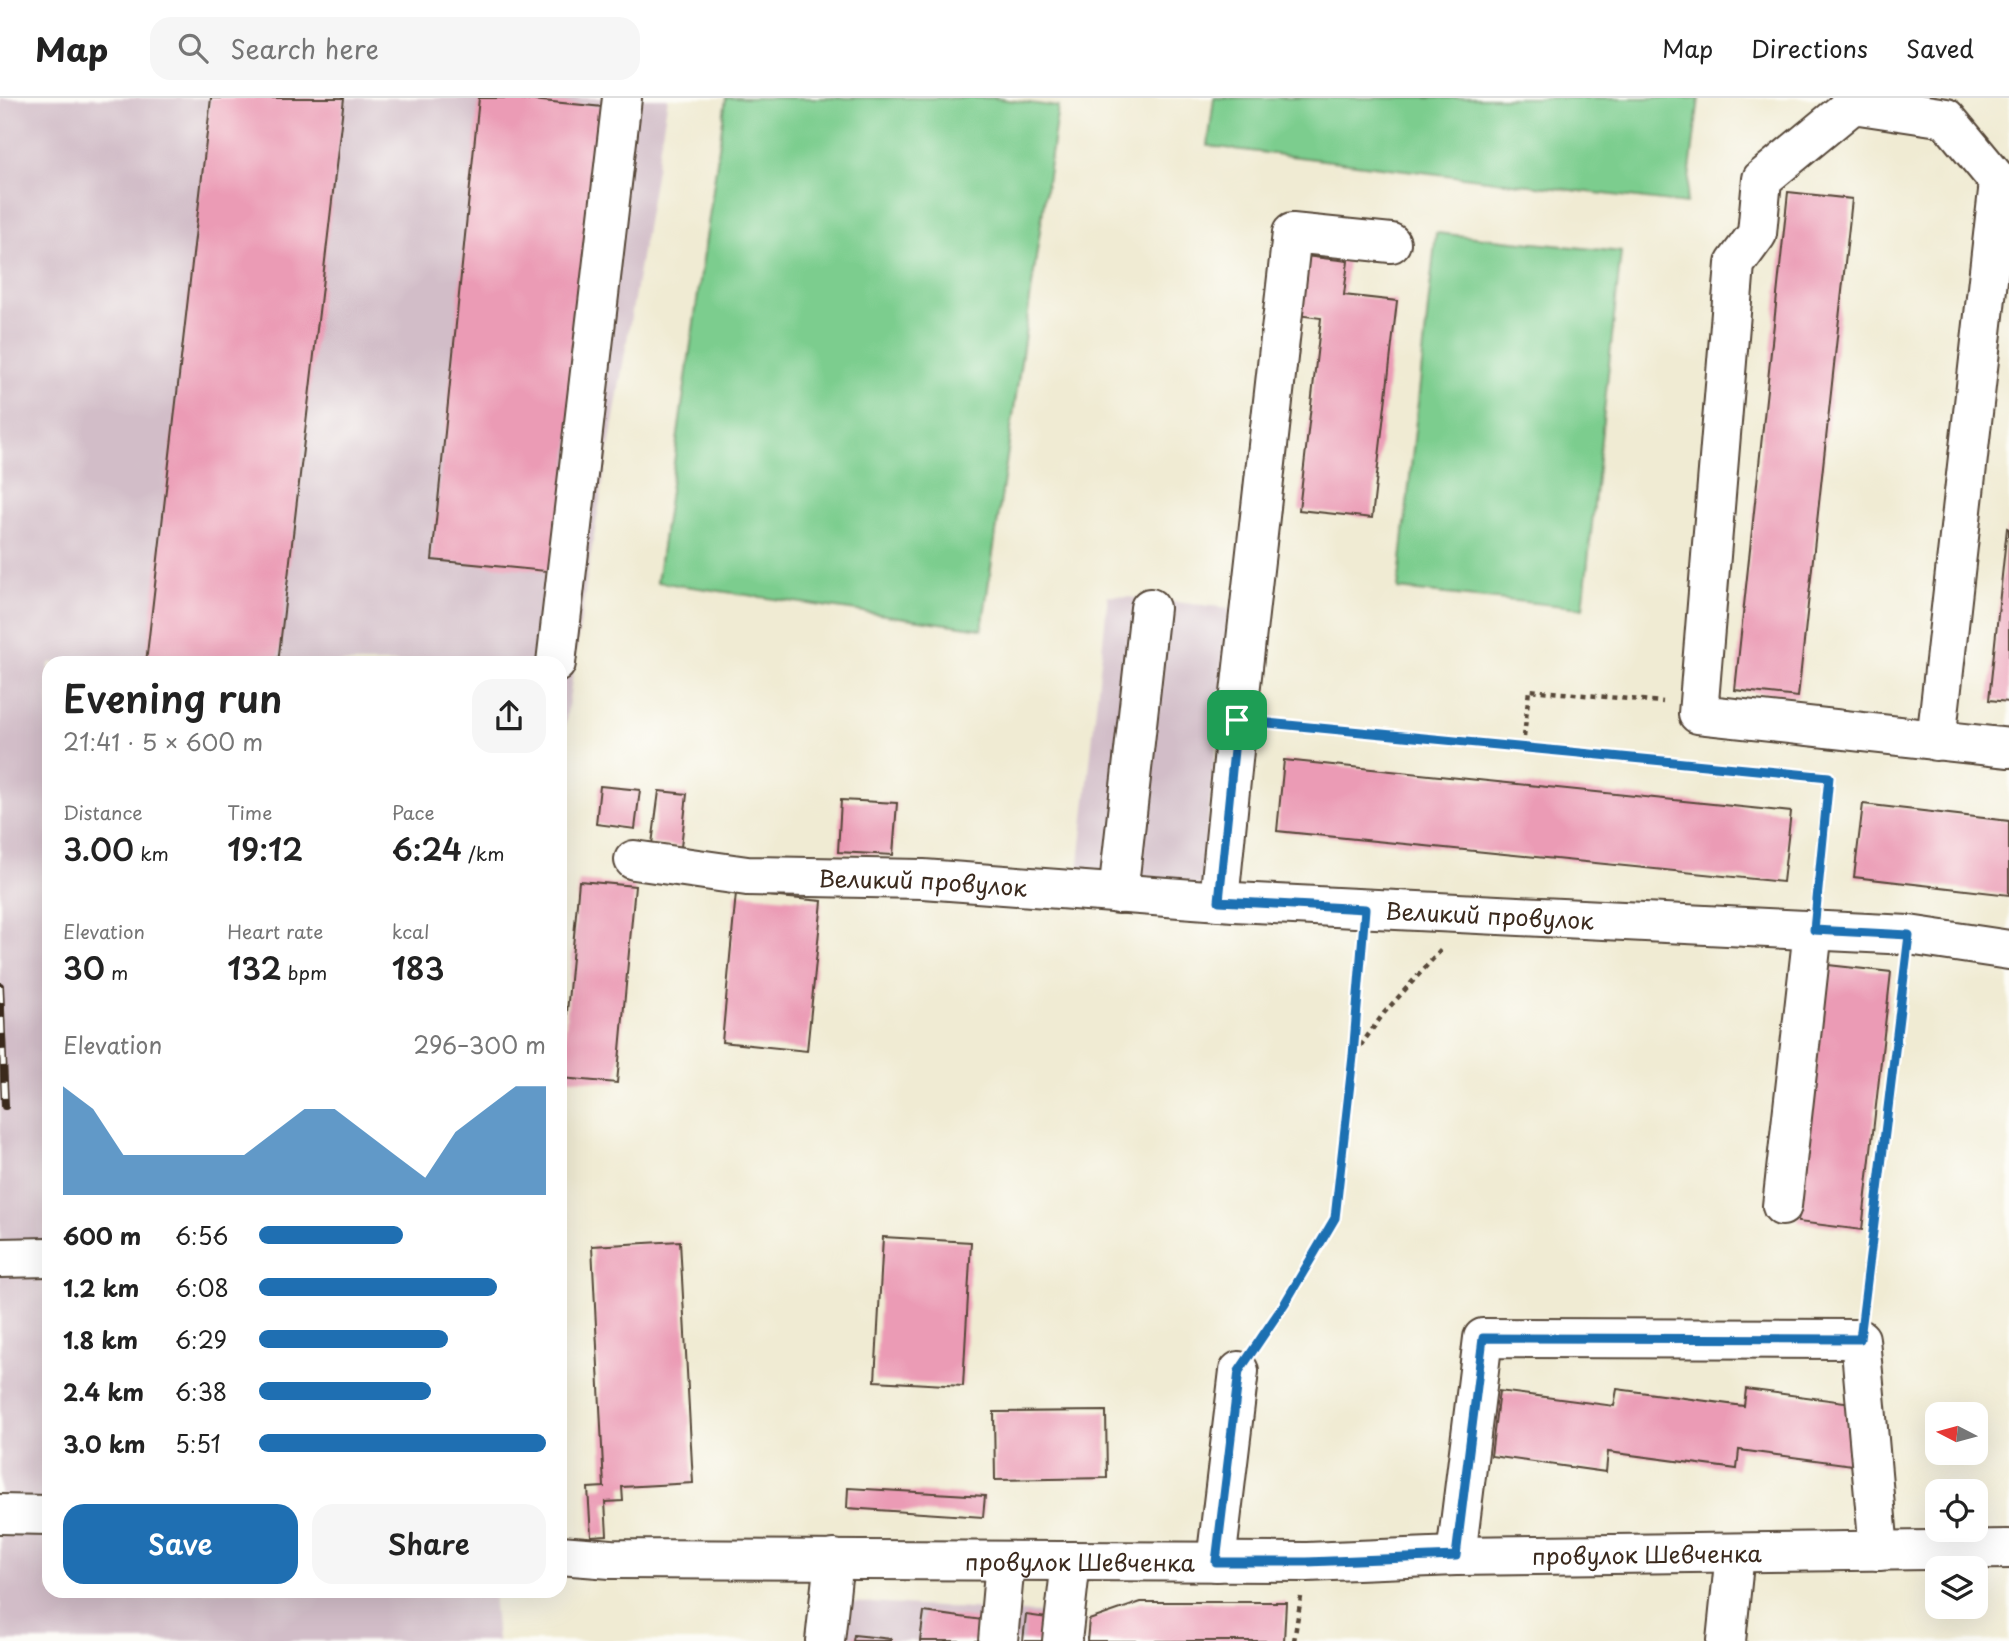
<!DOCTYPE html>
<html lang="en">
<head>
<meta charset="utf-8">
<style>
  body { margin:0; font-family:"Playpen Sans",sans-serif; background:#f6f6f6; color:#222; height:100vh; display:flex; flex-direction:column; font-size:26px; white-space:nowrap }
  * { box-sizing:border-box; margin:0 }
  p { font-size:23px; color:#767676 }
  .icon { flex:none; width:38px; height:38px; fill:none; stroke:currentColor; stroke-width:2; stroke-linecap:round; stroke-linejoin:round }
  .map { position:relative; flex:1; overflow:hidden }
  .side { position:absolute; left:42px; top:558px; width:525px; height:942px; display:flex; flex-direction:column; background:#fff; border-radius:21px; box-shadow:0 7px 28px #0002 }
  .side>* { flex:none }
  .needle { width:46px; rotate:276deg }
  .buttons { position:absolute; left:1925px; top:1304px; display:grid; gap:14px }
  .buttons a { display:grid; place-items:center; width:63px; height:63px; border-radius:14px; background:#fff; box-shadow:0 7px 28px #0002; font-size:35px }
  .pin { position:absolute; display:grid; place-items:center; width:60px; height:60px; color:#fff; margin:-30px; border-radius:14px; box-shadow:0 4px 10px #0006 }
  .round { display:grid; place-items:center; flex:none; width:74px; height:74px; border-radius:21px; background:#f6f6f6 }
  .headline { display:flex; align-items:center; justify-content:space-between; height:119px; padding:0 21px }
  h1 { font-size:38px; font-weight:600; line-height:52px }
  .figures { display:grid; grid-template-columns:repeat(3,1fr); gap:10px; height:119px; padding:7px 21px }
  .figures div { display:grid; align-content:center }
  .figures b { font-size:30px; font-weight:600 }
  .figures small { font-size:19px; font-weight:400 }
  .figures p { font-size:19px }
  .chart { height:196px; padding:14px 21px }
  .chart p { display:flex; justify-content:space-between }
  .chart svg { width:100%; height:126px; margin-top:7px; fill:#1f6fb2; opacity:.7 }
  .action { display:flex; gap:14px; margin-top:auto; padding:14px 21px }
  .action a { flex:1; height:80px; border-radius:21px; background:#1f6fb2; color:#fff; font-size:28px; font-weight:600; line-height:80px; text-align:center }
  .action a+a { background:#f6f6f6; color:#222 }
  ul { padding:0 21px; list-style:none; font-size:23px }
  li { display:grid; grid-template-columns:112px 84px 1fr; align-items:center; height:52px }
  li i { height:18px; border-radius:9px; background:#1f6fb2 }
  header { display:flex; align-items:center; gap:42px; box-sizing:border-box; height:98px; padding:0 35px; background:#fff; border-bottom:2px solid #e0e0e0 }
  header strong { font-size:33px }
  nav { display:flex; gap:38px; margin-inline-start:auto; font-size:24px }
  .search { width:490px; height:63px; background:#f6f6f6; display:flex; align-items:center; gap:18px; box-sizing:border-box; padding:0 24px; border-radius:21px; color:#767676; font-size:26px }
  .map>svg:first-child { display:block }
  .industrial { fill:#d2bdc8 }
  .green { fill:#7ccd8e; stroke:#5c7c56; stroke-width:2 }
  .building { fill:#eb9bb5 }
  .lines { fill:none; stroke-linecap:round; stroke-linejoin:round }
  .minor-casing { stroke:#564739; stroke-width:42 }
  .path { stroke:#564739; stroke-width:4.5; stroke-dasharray:5 5; stroke-linecap:butt }
  .minor { stroke:#fff; stroke-width:38 }
  .rail-casing { stroke:#3b2a1e; stroke-width:8 }
  .rail { stroke:#fdfcf7; stroke-width:5; stroke-dasharray:16; stroke-linecap:butt }
  .route-casing { stroke:#fff; stroke-width:14 }
  .route { stroke:#1f6fb2; stroke-width:9 }
  .labels { text-anchor:middle; dominant-baseline:central; stroke-width:5; stroke-linejoin:round; paint-order:stroke }
  .street-label { font-size:23px; fill:#3b2a1e; stroke:#fdfcf7 }
</style>
</head>
<body>
<header>
<strong>Map</strong>
<div class="search"><svg class="icon" aria-label="search" viewBox="0 0 24 24"><circle cx="10" cy="10" r="6"/><path d="M15 15l6 6"/></svg>Search here</div>
<nav><a>Map</a><a>Directions</a><a>Saved</a></nav>
</header>
<div class="map">
<svg width="2009" height="1543" viewBox="0 0 2009 1543">
  <rect width="100%" height="100%" fill="#fdfcf7"/>
  <filter id="ink" filterUnits="userSpaceOnUse"><feTurbulence type="fractalNoise" baseFrequency=".0143" numOctaves="2"/><feDisplacementMap in="SourceGraphic" scale="14" xChannelSelector="R" yChannelSelector="G"/><feConvolveMatrix kernelMatrix="1 2 1 2 8 2 1 2 1" color-interpolation-filters="sRGB"/></filter>
  <filter id="wash" filterUnits="userSpaceOnUse"><feTurbulence type="fractalNoise" baseFrequency=".00686" numOctaves="4" result="noise"/><feDisplacementMap in="SourceGraphic" scale="28" xChannelSelector="R" yChannelSelector="G"/><feGaussianBlur stdDeviation="1.57" result="paint"/><feColorMatrix in="noise" values="0 0 0 0 0 0 0 0 0 0 0 0 0 0 0 0 0 1.4 0 .05"/><feComposite in="paint" operator="in"/></filter>
  <g filter="url(#wash)">
    <rect width="100%" height="100%" fill="#f0ebd3"/>
    <path class="industrial" d="M0,0H668L587,479L560,664V565H49V1493H493L497,1543H0Z
      M1108,497L1231,510L1201,788L1078,775Z
      M851,1504L1058,1516L1054,1543H847Z"/>
    <path class="green" d="M726,0H994L1058,9L982,531L657,484Z
      M1214,0H1699L1686,106L1208,48Z
      M1436,135L1621,154L1583,510L1398,491Z"/>
    <g id="blocks">
      <path class="building" d="M211,0H344L278,565H146Z
        M479,0H511L603,9L556,474L432,462Z
        M1788,94L1852,101L1798,599L1735,592Z
        M1296,157L1348,163L1344,197L1397,203L1372,420L1299,412L1321,220L1289,216Z
        M2007,430L2009,431V604L1989,602Z
        M1284,662L1791,714L1783,784L1277,733Z
        M600,688L640,692L635,731L596,726Z
        M659,693L687,696L681,749L652,746Z
        M841,702L897,705L893,757L838,754Z
        M1863,706L2009,723V797L1854,779Z
        M579,783L635,788L617,985L561,980Z
        M736,795L822,803L807,953L722,944Z
        M1828,867L1891,874L1862,1132L1798,1124Z
        M883,1139L971,1144L963,1288L875,1283Z
        M680,1143L693,1385L622,1389L623,1403L605,1404L607,1437L591,1438L588,1390L604,1389L592,1148Z
        M1617,1291L1744,1308L1746,1291L1860,1306L1852,1367L1739,1352L1737,1371L1608,1354L1606,1374L1491,1358L1499,1293L1614,1308Z
        M1106,1313L1107,1380L995,1382L994,1314Z
        M848,1390L985,1398L983,1419L847,1410Z
        M1141,1504H1286L1284,1543H1087L1089,1522Z
        M924,1514L990,1523L987,1543H920Z
        M1026,1517L1055,1521L1052,1543H1023Z
        M854,1537L891,1541V1543H853Z"/>
    </g>
  </g>
  <g filter="url(#ink)">
    <use href="#blocks" fill-opacity="0" stroke="#564739" stroke-width="2"/>
    <g class="lines">
      <g class="minor-casing">
        <g id="minor">
          <path d="M556,565L622,0"/>
          <path d="M1936,643L1999,84L1946,20L1853,6L1762,81L1757,136L1735,166L1698,616L2009,650"/>
          <path id="s1" d="M634,762L747,778L923,781L1234,804L1909,837L2009,852"/>
          <path d="M1118,796L1150,510"/>
          <path d="M1219,803L1237,622L1292,135L1391,145"/>
          <path d="M1782,1108L1813,832"/>
          <path d="M0,1160L49,1159"/>
          <path d="M0,1416L49,1417"/>
          <path id="s2" d="M560,1457L611,1461L1307,1464L1456,1458L2009,1451"/>
          <path d="M1456,1458L1483,1240L1860,1241L1879,1453"/>
          <path d="M1216,1464L1239,1273"/>
          <path d="M825,1543L834,1461"/>
          <path d="M998,1543L1005,1463"/>
          <path d="M1062,1543L1071,1463"/>
          <path d="M1726,1543L1735,1455"/>
        </g>
      </g>
      <path class="path" d="M1272,625L1829,679L1817,797
        M1523,649L1529,592L1663,604
        M1353,957L1362,847
        M1864,1205L1905,873
        M1259,1243L1285,1205L1335,1120L1353,958L1384,915L1441,852
        M1294,1543L1301,1499"/>
      <use href="#minor" class="minor"/>
      <g class="rail-casing">
        <path id="rail" d="M0,888L5,1008"/>
      </g>
      <use href="#rail" class="rail"/>
    </g>
  </g>
  <g class="lines" filter="url(#ink)">
    <g class="route-casing">
      <path id="route" d="M1237,622L1829,679L1814,832L1909,837L1860,1241L1483,1240L1456,1458L1307,1464H1216L1239,1273L1285,1205L1335,1120L1353,958L1365,811L1219,803Z"/>
    </g>
    <use href="#route" class="route"/>
  </g>
  <g class="labels">
    <g class="street-label">
      <text stroke="none"><textPath href="#s1" startOffset="290">Великий провулок</textPath></text>
      <text stroke="none"><textPath href="#s1" startOffset="858">Великий провулок</textPath></text>
      <text stroke="none"><textPath href="#s2" startOffset="1087">провулок Шевченка</textPath></text>
      <text stroke="none"><textPath href="#s2" startOffset="520">провулок Шевченка</textPath></text>
    </g>
  </g>
</svg>
<div class="buttons">
<a><svg class="needle" viewBox="-14 -14 28 28"><path d="M0-13l5 13h-10z" fill="#e53935"/><path d="M0 13l5-13h-10z" fill="#767676"/></svg></a>
<a><svg class="icon" aria-label="locate" viewBox="0 0 24 24"><circle cx="12" cy="12" r="6"/><path d="M12 2v4M12 18v4M2 12h4M18 12h4"/></svg></a>
<a><svg class="icon" aria-label="layers" viewBox="0 0 24 24"><path d="M12 4l9 5-9 5-9-5zM3 14l9 5 9-5"/></svg></a>
</div>
<div class="pin" style="left:1237px;top:622px;background:#1e9e55"><svg class="icon" aria-label="arrive" viewBox="0 0 24 24"><path d="M6 21V4h12l-3 4 3 4H6"/></svg></div>
<section class="side">
<div class="headline"><div><h1>Evening run</h1><p>21:41 · 5 × 600 m</p></div><a class="round"><svg class="icon" aria-label="share" viewBox="0 0 24 24"><path d="M12 15V3M7 8l5-5 5 5M5 13v7h14v-7"/></svg></a></div>
<div class="figures">
<div><p>Distance</p><b>3.00<small> km</small></b></div>
<div><p>Time</p><b>19:12</b></div>
<div><p>Pace</p><b>6:24<small> /km</small></b></div>
</div>
<div class="figures">
<div><p>Elevation</p><b>30<small> m</small></b></div>
<div><p>Heart rate</p><b>132<small> bpm</small></b></div>
<div><p>kcal</p><b>183</b></div>
</div>
<div class="chart"><p><span>Elevation</span>296–300 m</p>
<svg viewBox="0 0 160 44" preserveAspectRatio="none"><path d="M0 44V6L10 14L20 30L30 30L40 30L50 30L60 30L70 22L80 14L90 14L100 22L110 30L120 38L130 22L140 14L150 6L160 6V44z"/></svg>
</div>
<ul>
<li><b>600 m</b>6:56<i style="width:50%"></i></li>
<li><b>1.2 km</b>6:08<i style="width:83%"></i></li>
<li><b>1.8 km</b>6:29<i style="width:66%"></i></li>
<li><b>2.4 km</b>6:38<i style="width:60%"></i></li>
<li><b>3.0 km</b>5:51<i style="width:100%"></i></li>
</ul>
<div class="action"><a>Save</a><a>Share</a></div>
</section>
</div>
</body>
</html>
